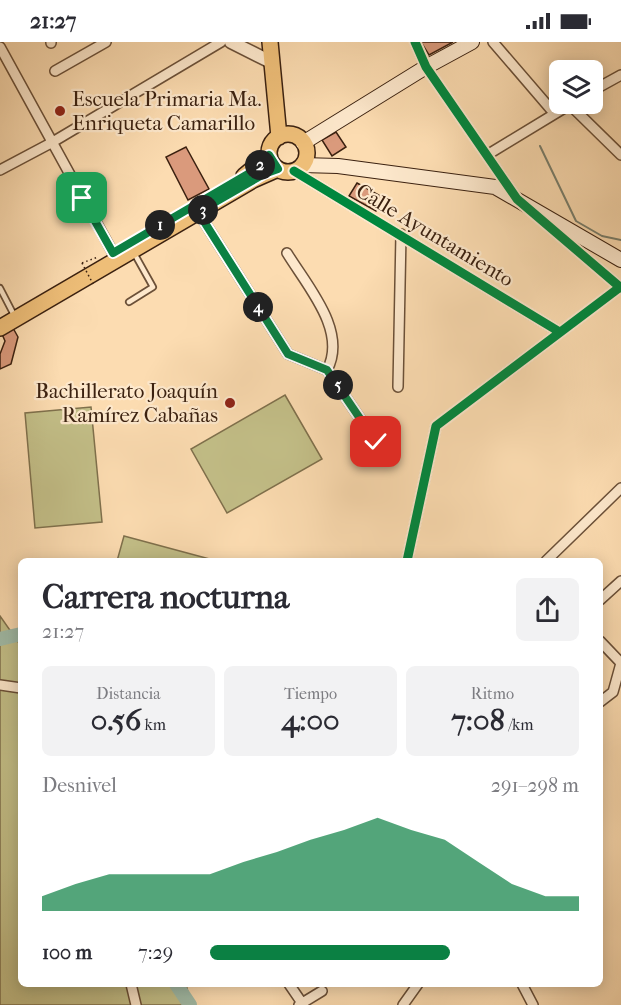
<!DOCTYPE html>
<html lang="es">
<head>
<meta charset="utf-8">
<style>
  body { margin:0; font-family:"IM FELL French Canon",serif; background:#f2f2f3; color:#2b2b33; height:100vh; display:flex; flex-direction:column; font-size:22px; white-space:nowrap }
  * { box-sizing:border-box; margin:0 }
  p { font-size:20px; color:#7c7c81 }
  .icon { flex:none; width:33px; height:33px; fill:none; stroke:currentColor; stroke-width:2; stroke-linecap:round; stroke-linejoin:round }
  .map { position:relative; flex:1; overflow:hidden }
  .details { position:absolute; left:18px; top:516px; width:585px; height:429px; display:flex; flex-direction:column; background:#fff; border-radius:9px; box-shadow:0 3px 15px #0003 }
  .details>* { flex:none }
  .fabs { position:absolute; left:549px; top:18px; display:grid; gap:12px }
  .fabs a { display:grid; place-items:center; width:54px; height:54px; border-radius:9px; background:#fff; box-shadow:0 3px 15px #0003; font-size:30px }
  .pin { position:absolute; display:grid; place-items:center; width:51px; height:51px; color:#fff; margin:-26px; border-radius:12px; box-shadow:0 3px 9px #0006 }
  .km { position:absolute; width:30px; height:30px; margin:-15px; border-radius:50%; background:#222; color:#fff; font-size:16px; line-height:30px; text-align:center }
  .round { display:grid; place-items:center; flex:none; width:63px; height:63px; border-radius:9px; background:#f2f2f3 }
  .head { display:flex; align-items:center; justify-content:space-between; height:102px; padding:0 24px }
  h1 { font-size:33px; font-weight:700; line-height:45px }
  .figures { display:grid; grid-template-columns:repeat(3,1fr); gap:9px; height:102px; padding:6px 24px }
  .figures div { display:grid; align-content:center; border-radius:9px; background:#f2f2f3; text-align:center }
  .figures b { font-size:30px; font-weight:700 }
  .figures small { font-size:16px; font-weight:400 }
  .figures p { font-size:16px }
  .chart { height:168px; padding:12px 24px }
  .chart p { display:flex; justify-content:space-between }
  .chart svg { width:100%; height:108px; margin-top:6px; fill:#0b8043; opacity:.7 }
  ul { padding:0 24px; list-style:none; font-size:20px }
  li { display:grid; grid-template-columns:96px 72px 1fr; align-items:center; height:45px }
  li i { height:15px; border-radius:8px; background:#0b8043 }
  .status { display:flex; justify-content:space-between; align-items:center; height:42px; padding:0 30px; background:#fff; direction:ltr }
  .status svg { height:16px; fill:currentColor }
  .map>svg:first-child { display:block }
  .green { fill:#c3bf88; stroke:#7f704c; stroke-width:1.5 }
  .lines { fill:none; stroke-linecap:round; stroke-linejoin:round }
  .stream { stroke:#787e6c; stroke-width:2 }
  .river { stroke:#a0bca9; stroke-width:14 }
  .building { fill:#da9a7c; stroke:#3b2110; stroke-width:1.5 }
  .service-casing { stroke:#6b5038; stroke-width:8 }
  .minor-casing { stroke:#6b5038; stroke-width:12 }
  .tertiary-casing { stroke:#6b5038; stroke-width:15 }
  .secondary-casing { stroke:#3b2110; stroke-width:16 }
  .primary-casing { stroke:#3b2110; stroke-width:18 }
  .path { stroke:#3b2110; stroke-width:1.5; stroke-dasharray:1.5 3; stroke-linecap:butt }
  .service { stroke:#fde8cc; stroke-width:4.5 }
  .minor { stroke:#fde8cc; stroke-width:9 }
  .tertiary { stroke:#fde8cc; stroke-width:12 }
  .secondary { stroke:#fde8cc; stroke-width:14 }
  .primary { stroke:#eebe78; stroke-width:15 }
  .path-bridge { stroke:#3b2110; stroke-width:1.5; stroke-dasharray:1.5 3; stroke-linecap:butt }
  .cycleway-casing { stroke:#fde8cc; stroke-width:13 }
  .cycleway { stroke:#00873e; stroke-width:9 }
  .route-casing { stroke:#fff; stroke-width:12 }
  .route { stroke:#0b8043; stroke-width:8 }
  .poi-dot { fill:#8f2418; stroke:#fde8cc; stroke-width:2 }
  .labels { text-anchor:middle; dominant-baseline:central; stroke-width:4.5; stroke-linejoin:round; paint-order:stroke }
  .poi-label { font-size:21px; fill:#3b2110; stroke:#fde8cc; text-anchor:start }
  .street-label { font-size:21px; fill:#3b2110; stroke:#fde8cc }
</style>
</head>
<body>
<div class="status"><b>21:27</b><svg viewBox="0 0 49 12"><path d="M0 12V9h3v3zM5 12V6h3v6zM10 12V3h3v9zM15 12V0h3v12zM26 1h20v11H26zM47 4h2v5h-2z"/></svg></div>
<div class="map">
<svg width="621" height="963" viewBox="0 0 621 963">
  <rect width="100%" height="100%" fill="#fcdcb1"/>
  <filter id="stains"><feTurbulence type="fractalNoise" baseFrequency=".00333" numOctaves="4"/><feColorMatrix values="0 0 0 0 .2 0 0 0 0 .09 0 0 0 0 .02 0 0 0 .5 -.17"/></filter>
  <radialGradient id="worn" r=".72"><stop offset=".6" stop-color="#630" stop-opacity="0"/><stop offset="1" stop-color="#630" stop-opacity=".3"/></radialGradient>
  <path class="green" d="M285,353L322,417L227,471L191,407Z
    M91,365L102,480L35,486L25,371Z
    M124,494L217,519H117Z
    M0,574L21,604V942H186L191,963H0Z"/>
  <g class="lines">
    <path class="stream" d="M540,104L576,179L602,194L621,198"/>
    <path class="river" d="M0,597L21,592
      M176,942L190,963"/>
  </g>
  <path class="building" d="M421,0H453L429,13Z
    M336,90L346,105L332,114L322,98Z
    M186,105L209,147L188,158L166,115Z
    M357,141L384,156L376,169L349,154Z
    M13,286L18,295L11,322L0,327V312L5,299L2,292Z"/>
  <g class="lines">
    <g class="service-casing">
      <path id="service" d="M0,246L15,275
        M129,260L153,245L134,211"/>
    </g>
    <g class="minor-casing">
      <path id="minor" d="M51,0V1
        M415,0L426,25L515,154
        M493,0L554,71
        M0,5L113,211
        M55,29L106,0
        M592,49L621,33
        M569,62L621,113
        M487,113L571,62
        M0,128L51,101L221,0
        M294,129L558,289
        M198,170L288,312L327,328L376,400
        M538,175L621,246
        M287,211C307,244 348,289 327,328
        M398,345L401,192
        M407,519L436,384L620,245
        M546,519L621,446
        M600,558L621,539
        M600,599L621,621L613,650
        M0,643L21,646
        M600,660L613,650
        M131,942L136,963
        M289,942L302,961
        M522,942L533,963
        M299,963L322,949
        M403,963L418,942"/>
    </g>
    <g class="tertiary-casing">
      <path id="tertiary" d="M231,0L271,20"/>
    </g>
    <g class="secondary-casing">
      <path id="secondary" d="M303,101L426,25L472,0
        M302,123L338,124L495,145L621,218"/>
    </g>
    <g class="primary-casing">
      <path id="primary" d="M270,0L279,95
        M269 111a19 19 0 1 1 38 0a19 19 0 1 1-38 0Z
        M244,134L269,113
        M0,286L253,138L278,127"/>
    </g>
    <path class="path" d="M82,221L98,215"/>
    <use href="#service" class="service"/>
    <use href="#minor" class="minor"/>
    <use href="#tertiary" class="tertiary"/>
    <use href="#secondary" class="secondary"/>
    <use href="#primary" class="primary"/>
    <path class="path-bridge" d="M82,221L93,242"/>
    <g class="cycleway-casing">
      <path id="cycleway" d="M415,0L426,25L517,157L621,246
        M294,129L558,289
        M407,519L436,384L620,245"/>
    </g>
    <use href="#cycleway" class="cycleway"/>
  </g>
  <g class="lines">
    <g class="route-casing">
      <path id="route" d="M82,156L113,211L248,132L269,113L278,127L264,132L198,170L288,312L327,328L376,400"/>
    </g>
    <use href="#route" class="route"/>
  </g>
  <g class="poi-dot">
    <circle cx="60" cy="69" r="6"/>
    <circle cx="230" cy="361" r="6"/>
  </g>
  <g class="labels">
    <g class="poi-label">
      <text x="72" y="57">Escuela Primaria Ma.<tspan x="72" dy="24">Enriqueta Camarillo</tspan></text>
      <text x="218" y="349" text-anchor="end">Bachillerato Joaquín<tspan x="218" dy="24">Ramírez Cabañas</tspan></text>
    </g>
    <g class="street-label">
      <text transform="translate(435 193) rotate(31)">Calle Ayuntamiento</text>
    </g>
  </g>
  <rect width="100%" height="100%" filter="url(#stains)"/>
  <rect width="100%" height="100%" fill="url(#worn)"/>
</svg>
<div class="fabs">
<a><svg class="icon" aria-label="layers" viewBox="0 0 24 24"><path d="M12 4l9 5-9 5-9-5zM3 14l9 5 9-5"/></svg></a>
</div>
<div class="pin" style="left:82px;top:156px;background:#1e9e55"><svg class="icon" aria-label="arrive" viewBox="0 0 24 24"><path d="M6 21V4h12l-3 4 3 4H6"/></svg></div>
<div class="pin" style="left:376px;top:400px;background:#d93025"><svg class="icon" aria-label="check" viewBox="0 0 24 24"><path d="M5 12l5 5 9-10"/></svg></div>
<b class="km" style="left:160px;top:183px">1</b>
<b class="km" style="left:260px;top:123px">2</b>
<b class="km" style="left:203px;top:168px">3</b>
<b class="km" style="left:258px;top:265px">4</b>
<b class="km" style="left:338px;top:343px">5</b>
<section class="details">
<div class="head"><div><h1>Carrera nocturna</h1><p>21:27</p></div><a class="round"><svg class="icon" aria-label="share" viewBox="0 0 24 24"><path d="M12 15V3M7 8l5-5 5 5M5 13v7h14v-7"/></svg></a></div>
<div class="figures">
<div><p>Distancia</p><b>0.56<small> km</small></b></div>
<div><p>Tiempo</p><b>4:00</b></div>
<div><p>Ritmo</p><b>7:08<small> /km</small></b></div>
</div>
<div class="chart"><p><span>Desnivel</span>291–298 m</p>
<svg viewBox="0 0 160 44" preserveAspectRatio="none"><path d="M0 44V38L10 33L20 29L30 29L40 29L50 29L60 24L70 20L80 15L90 11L100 6L110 11L120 15L130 24L140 33L150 38L160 38V44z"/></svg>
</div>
<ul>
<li><b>100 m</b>7:29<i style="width:65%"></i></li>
</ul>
</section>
</div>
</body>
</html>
